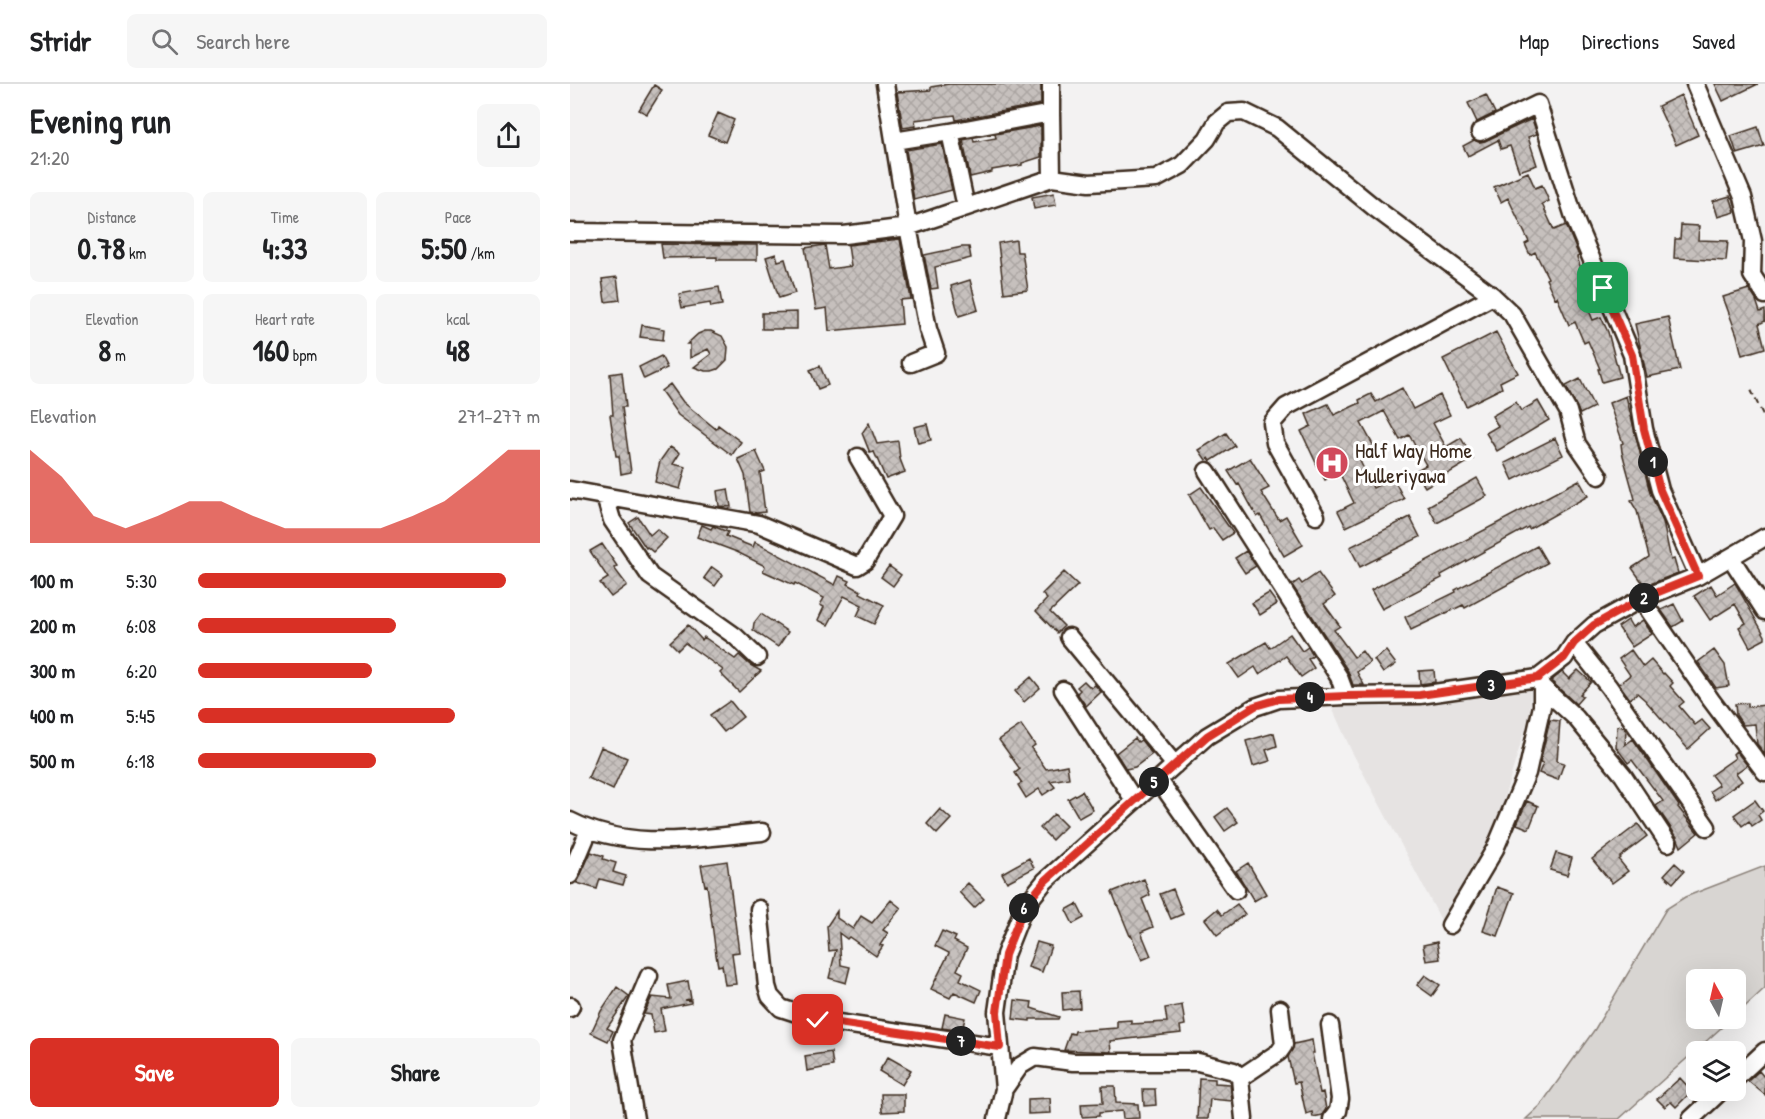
<!DOCTYPE html>
<html lang="en">
<head>
<meta charset="utf-8">
<style>
  body { margin:0; font-family:"Patrick Hand",sans-serif; background:#f6f6f6; color:#202124; height:100vh; display:flex; flex-direction:column; font-size:22px; white-space:nowrap }
  * { box-sizing:border-box; margin:0 }
  p { font-size:20px; color:#757577 }
  .icon { flex:none; width:33px; height:33px; fill:none; stroke:currentColor; stroke-width:2; stroke-linecap:round; stroke-linejoin:round }
  .map { position:relative; flex:1; overflow:hidden }
  .sheet { display:flex; flex-direction:column; background:#fff; width:570px }
  .sheet>* { flex:none }
  .needle { width:39px; rotate:352deg }
  .controls { position:absolute; left:1116px; top:885px; display:grid; gap:12px }
  .controls a { display:grid; place-items:center; width:60px; height:60px; border-radius:9px; background:#fff; box-shadow:0 6px 24px #0002; font-size:30px }
  .pin { position:absolute; display:grid; place-items:center; width:51px; height:51px; color:#fff; margin:-26px; border-radius:12px; box-shadow:0 3px 9px #0006 }
  .km { position:absolute; width:30px; height:30px; margin:-15px; border-radius:50%; background:#222; color:#fff; font-size:16px; line-height:30px; text-align:center }
  .round { display:grid; place-items:center; flex:none; width:63px; height:63px; border-radius:9px; background:#f6f6f6 }
  .head { display:flex; align-items:center; justify-content:space-between; height:102px; padding:0 30px }
  h1 { font-size:33px; font-weight:700; line-height:45px }
  .metrics { display:grid; grid-template-columns:repeat(3,1fr); gap:9px; height:102px; padding:6px 30px }
  .metrics div { display:grid; align-content:center; border-radius:9px; background:#f6f6f6; text-align:center }
  .metrics b { font-size:30px; font-weight:700 }
  .metrics small { font-size:16px; font-weight:400 }
  .metrics p { font-size:16px }
  .chart { height:168px; padding:12px 30px }
  .chart p { display:flex; justify-content:space-between }
  .chart svg { width:100%; height:108px; margin-top:6px; fill:#d93025; opacity:.7 }
  .primary-button { display:flex; gap:12px; margin-top:auto; padding:12px 30px }
  .primary-button a { flex:1; height:69px; border-radius:9px; background:#d93025; color:#fff; font-size:24px; font-weight:700; line-height:69px; text-align:center }
  .primary-button a+a { background:#f6f6f6; color:#202124 }
  ul { padding:0 30px; list-style:none; font-size:20px }
  li { display:grid; grid-template-columns:96px 72px 1fr; align-items:center; height:45px }
  li i { height:15px; border-radius:8px; background:#d93025 }
  header { display:flex; align-items:center; gap:36px; box-sizing:border-box; height:84px; padding:0 30px; background:#fff; border-bottom:2px solid #e0e0e0 }
  header strong { font-size:28px }
  nav { display:flex; gap:33px; margin-inline-start:auto; font-size:21px }
  .search { width:420px; height:54px; background:#f6f6f6; display:flex; align-items:center; gap:15px; box-sizing:border-box; padding:0 21px; border-radius:9px; color:#757577; font-size:22px }
  main { display:flex; flex:1; min-height:0 }
  .map>svg:first-child { display:block }
  .built { fill:#e6e3e2 }
  .green { fill:#d8d5d2; stroke:#8a8078; stroke-width:1.5 }
  .building { fill:url(#building-cross-hatch); stroke:#3b2a1e; stroke-width:1.5 }
  .lines { fill:none; stroke-linecap:round; stroke-linejoin:round }
  .minor-casing { stroke:#3b2a1e; stroke-width:21 }
  .path { stroke:#3b2a1e; stroke-width:2; stroke-dasharray:6 4.5; stroke-linecap:butt }
  .minor { stroke:#fff; stroke-width:16 }
  .route-casing { stroke:#fff; stroke-width:12 }
  .route { stroke:#d93025; stroke-width:8 }
  .labels { text-anchor:middle; dominant-baseline:central; stroke-width:6; stroke-linejoin:round; paint-order:stroke }
  .poi-label { font-size:22px; fill:#3b2a1e; stroke:#fff; text-anchor:start }
</style>
</head>
<body>
<header>
<strong>Stridr</strong>
<div class="search"><svg class="icon" aria-label="search" viewBox="0 0 24 24"><circle cx="10" cy="10" r="6"/><path d="M15 15l6 6"/></svg>Search here</div>
<nav><a>Map</a><a>Directions</a><a>Saved</a></nav>
</header>
<main>
<section class="sheet">
<div class="head"><div><h1>Evening run</h1><p>21:20</p></div><a class="round"><svg class="icon" aria-label="share" viewBox="0 0 24 24"><path d="M12 15V3M7 8l5-5 5 5M5 13v7h14v-7"/></svg></a></div>
<div class="metrics">
<div><p>Distance</p><b>0.78<small> km</small></b></div>
<div><p>Time</p><b>4:33</b></div>
<div><p>Pace</p><b>5:50<small> /km</small></b></div>
</div>
<div class="metrics">
<div><p>Elevation</p><b>8<small> m</small></b></div>
<div><p>Heart rate</p><b>160<small> bpm</small></b></div>
<div><p>kcal</p><b>48</b></div>
</div>
<div class="chart"><p><span>Elevation</span>271–277 m</p>
<svg viewBox="0 0 160 44" preserveAspectRatio="none"><path d="M0 44V6L10 17L20 33L30 38L40 33L50 27L60 27L70 33L80 38L90 38L100 38L110 38L120 33L130 27L140 17L150 6L160 6V44z"/></svg>
</div>
<ul>
<li><b>100 m</b>5:30<i style="width:90%"></i></li>
<li><b>200 m</b>6:08<i style="width:58%"></i></li>
<li><b>300 m</b>6:20<i style="width:51%"></i></li>
<li><b>400 m</b>5:45<i style="width:75%"></i></li>
<li><b>500 m</b>6:18<i style="width:52%"></i></li>
</ul>
<div class="primary-button"><a>Save</a><a>Share</a></div>
</section>
<div class="map">
<svg width="1195" height="1035" viewBox="0 0 1195 1035">
  <defs>
    <pattern id="building-cross-hatch" width="8" height="8" patternUnits="userSpaceOnUse" patternTransform="scale(1.5)"><rect width="8" height="8" fill="#c6c0bd"/><path d="M0 0l8 8M0 8l8-8" fill="none" stroke="#aba5a2"/></pattern>
  </defs>
  <rect width="100%" height="100%" fill="#f3f2f2"/>
  <filter id="ink" filterUnits="userSpaceOnUse"><feTurbulence type="fractalNoise" baseFrequency=".0167" numOctaves="2"/><feDisplacementMap in="SourceGraphic" scale="12" xChannelSelector="R" yChannelSelector="G"/><feConvolveMatrix kernelMatrix="1 2 1 2 8 2 1 2 1" color-interpolation-filters="sRGB"/></filter>
  <g filter="url(#ink)">
    <path class="built" d="M961,588L960,629L925,744L871,836L781,666L754,606Z"/>
    <path class="green" d="M1195,782V904L1166,931V896H1126V934L1161,935L1049,1035H956L970,1022L1025,945L1096,825L1115,813Z"/>
    <path class="building" d="M379,0H471V20L386,36L385,31L345,36L346,42L333,44L327,8L361,6V3Z
      M1145,0H1188L1153,17Z
      M84,1L92,6L77,30L69,26Z
      M916,11L925,29L907,38L898,19Z
      M1111,11L1128,51L1106,61L1088,22Z
      M148,29L164,36L155,58L138,51Z
      M962,35L967,50L958,53L967,81L949,87L940,62L931,65L928,56L898,72L893,62L904,56L909,58L915,57Z
      M471,42V73L452,79V81L422,86V88L400,93L393,56L403,54L404,58L426,54L425,50Z
      M1188,43L1194,62L1167,70L1161,52Z
      M372,60L382,106L344,116L336,66Z
      M958,88L965,104L972,101L979,117L972,120L984,146L996,141L1009,172L1007,173L1017,201L1009,203L1023,236L1031,233L1038,248L1050,293L1032,298L1028,285H1030L1018,257L1014,259L1005,238L999,241L987,213L985,214L976,195L978,194L965,168L960,171L955,160L959,158L938,114L931,118L924,103Z
      M484,109L486,121L464,125L462,113Z
      M1160,112L1165,128L1148,133L1143,117Z
      M1111,141L1129,142L1128,156L1158,157L1156,177L1104,174L1105,155H1110Z
      M330,155L341,215L330,216L332,240L259,247L257,224L246,226L235,164L255,161L259,185L281,182L278,161Z
      M446,156L447,168H452L458,206L434,209L428,159Z
      M91,160L187,161V176H147V173L93,174Z
      M392,163H399L401,174L365,183L368,204L361,205L354,171Z
      M206,170L208,177L215,175L225,209L209,214L196,173Z
      M47,193L50,216L35,218L32,195Z
      M400,196L408,226L389,232L381,202Z
      M149,203L152,221L141,223L140,219L112,224L109,210Z
      M1179,205L1186,216L1190,228L1195,226V237L1189,240L1195,264L1172,271L1167,251L1153,213Z
      M227,228V245H192V229Z
      M1098,233L1110,286L1077,293L1065,240Z
      M72,241L94,245L93,256L70,253Z
      M135,247H141L152,252L158,263L157,276L148,285L142,287H135L124,283L141,270L138,265L120,274V260H117L128,250Z
      M926,248L948,289L930,298L932,304L896,322L873,275Z
      M91,272L97,284L74,295L69,283Z
      M250,282L258,301L248,305L240,286Z
      M52,288L56,323H52L61,388L51,390L49,372H46L40,331H43L40,290Z
      M1010,295L1024,323L1010,330L996,302Z
      M100,300L113,318L146,345L148,341L171,358L162,371L108,331L91,307Z
      M832,304L843,325L870,311L880,331L863,339L876,363L891,354L903,375L855,403L845,387L856,381L839,351L830,356L814,327L791,339L807,368L790,377L803,404L823,394L834,415L776,443L768,427L784,419L769,388L755,396L747,381L731,347L741,342L736,330L758,320L764,331L790,319L789,316L801,310L806,318Z
      M1056,312L1080,409L1093,438L1101,476L1104,475L1108,489L1075,502L1062,484L1079,473L1067,427L1061,417L1065,415L1052,368L1051,360L1053,359L1039,319Z
      M968,317L979,336L927,367L916,349L928,342L922,332L946,318L951,327Z
      M299,339L307,360L328,357L330,375L335,388L316,395L304,368L300,369L292,349Z
      M357,340L361,356L348,359L344,343Z
      M656,349L665,362L641,377L639,374L636,376L629,366Z
      M985,354L993,371L943,396L935,379Z
      M100,363L110,369L103,380L116,383L110,405L85,398L90,377Z
      M186,367L195,387L190,389L195,428L187,429L180,428L175,391L168,375Z
      M680,374L699,404L691,408L709,436L716,432L733,461L714,472L690,431L687,433L669,400L667,401L658,387Z
      M907,394L917,412L867,439L858,422Z
      M1009,396L1018,412L959,445L958,443L871,491L872,494L812,525L801,506Z
      M631,403L663,449L652,456L643,444L639,446L619,411Z
      M158,405L161,423L149,422L147,407Z
      M68,433L80,451L87,445L97,454L83,468L77,463L76,464L59,439Z
      M840,433L850,453L790,483L780,463Z
      M132,441L141,445L143,442L145,443L158,448L156,452L183,463L185,458L265,501L269,492L280,497L278,500L291,507L290,509L314,521L304,540L287,532L292,521L274,512L258,541L248,536L254,523L250,521L254,514L225,499L224,501L193,487L195,482L167,468L127,453Z
      M32,460L47,482L44,484L57,501L41,513L30,499L38,494L20,467Z
      M967,462L977,479L895,524L893,521L841,546L835,533L886,508L885,506Z
      M676,467L686,482L675,489L665,474Z
      M319,482L331,491L323,502L311,493Z
      M142,483L153,491L145,502L134,494Z
      M494,488L508,501L480,528L494,542L487,549L466,527L477,515L472,510Z
      M748,489L765,512L754,520L770,542L764,546L784,573L792,567L800,578L787,588L794,601H783L778,587L722,501L729,496L732,500Z
      M1165,499L1195,552V555L1180,563L1169,543L1176,539L1165,520L1140,536L1124,512L1141,501L1147,511Z
      M699,509L707,520L690,531L682,519Z
      M1104,520L1113,537L1103,543L1091,526Z
      M191,530L218,548L208,563L183,546L184,539Z
      M1058,536L1062,543L1073,536L1082,550L1062,563L1048,543Z
      M118,541L132,556L134,553L165,575L169,571L180,581L191,587L169,608L150,589L153,586L115,559L108,566L100,558Z
      M720,550L732,567L738,563L743,572L738,575L744,584L731,593L716,572L689,590L685,583L669,594L659,580L696,558L700,564Z
      M1061,566L1073,583L1081,576L1093,590L1094,589L1103,599L1100,602L1114,618L1109,622L1125,641L1132,636L1140,645L1118,665L1075,616L1067,609L1060,615L1049,600L1060,591L1049,575Z
      M1144,566L1155,581L1159,602L1146,604L1128,578Z
      M816,567L826,580L813,589L804,576Z
      M864,586L865,598L850,600L849,587Z
      M1008,586L1021,598L1010,610L1013,612L1006,620L981,597L992,588L999,595Z
      M461,593L470,604L454,618L445,607Z
      M514,597L521,604L525,601L531,608L516,622L507,609L510,606L507,603Z
      M160,617L173,633L154,648L140,631Z
      M1178,619V623L1195,621V670L1187,660L1185,640L1173,641L1166,631L1165,620Z
      M980,636L990,637L987,677L994,679L988,696L969,689L973,679L970,678Z
      M451,641L465,661L461,664L476,685L497,681L499,694L480,697L485,703L473,711L469,705L456,714L448,701L452,699L445,689L450,685L429,656Z
      M1047,642L1054,643L1056,646L1055,661L1063,655L1109,722L1108,723L1128,749L1111,763L1107,753L1086,722L1093,717L1062,676L1058,679L1046,663Z
      M704,649L707,662L696,666L700,677L683,682L676,657Z
      M565,654L568,658L571,656L582,670L565,683L556,685L546,669Z
      M31,663L57,674L43,706L18,694Z
      M1166,667L1177,681L1166,689L1172,697L1145,716L1140,707L1149,701L1141,691L1165,674L1163,670Z
      M512,707L523,726L509,734L498,715Z
      M1185,716L1193,727L1188,731L1191,736L1182,742L1179,737L1172,742L1164,731Z
      M957,717L968,722L959,745L947,740Z
      M657,724L668,738L655,747L645,733Z
      M370,725L381,735L367,750L357,740Z
      M484,730L496,742L482,756L470,744Z
      M1068,740L1077,752L1050,773L1051,774L1049,776L1058,787L1042,799L1022,775Z
      M21,768L34,772L33,775L46,779L43,788L56,792L53,801L30,795L27,805L7,799Z
      M986,769L1002,774L997,791L980,786Z
      M459,774L464,784L437,798L432,789Z
      M157,777L169,868L162,869L166,900L155,901L152,881L148,882L146,871L137,801L135,802L131,781Z
      M678,779L696,810L684,817L666,787Z
      M1105,779L1114,787L1103,799L1094,791Z
      M574,795L580,811L572,815L583,843L571,848L581,872L572,876L561,851L560,852L542,808Z
      M398,799L414,815L404,824L389,808Z
      M927,803L944,809L928,852L913,847Z
      M603,805L613,830L601,835L590,810Z
      M321,816L331,824L313,846L318,849L310,861L313,862L306,872L279,853L277,855L269,849L271,881L280,883L276,899L259,894L266,866L259,867L257,842L267,827V834L283,845L291,832L302,839Z
      M507,820L514,834L503,840L496,826Z
      M667,820L675,830L647,851L635,835L647,825L652,831Z
      M372,847L386,853L384,857L397,864L387,886L393,889L390,896L411,906L406,918L384,908L380,914L361,905L379,869L365,862Z
      M467,858L481,862L472,888L458,883Z
      M867,858L870,875L856,877L853,861Z
      M855,891L870,901L862,912L847,901Z
      M118,897L121,915L115,916L121,917V919L91,925L95,947L84,949L81,931L74,930L82,913L101,915L98,901Z
      M47,903L59,912L37,944L43,947L38,957L21,949L31,927Z
      M509,907L510,924L493,926L492,908Z
      M445,916L462,918L461,924L489,933L488,935H460V937L443,935Z
      M612,921L615,941L610,942L611,949L540,957L541,968L494,966L500,949L504,950L505,947L547,944V937L561,936V940L597,938L595,924Z
      M375,930L395,934L392,947L372,944Z
      M742,956L744,969H742L750,1009L753,1008L756,1025L752,1031L743,1033L742,1028L736,1030L729,998L724,999L718,973L724,960Z
      M261,968L263,982L237,987L235,972Z
      M318,973L341,986L332,1001L309,987Z
      M1189,987L1195,994V1011L1178,997Z
      M629,994L645,995V999L660,1000L662,1017L640,1015L638,1035H627Z
      M1110,994L1122,1007L1106,1023L1101,1018L1095,1023L1087,1015Z
      M532,1002H545L546,1019L568,1020L569,1034L553,1035L552,1027L529,1029V1032L512,1033L511,1020L533,1019Z
      M573,1005H585L586,1021L574,1022Z
      M311,1010H334V1027L312,1028Z
      M480,1014L481,1029L458,1030V1015Z"/>
    <g class="lines">
      <g class="minor-casing">
        <path id="minor" d="M315,0L338,143L482,94L481,29L380,48L396,123
          M481,0V29
          M1125,0L1173,113L1183,157L1182,191L1195,211
          M910,48L968,20L1005,136L1062,271L1074,345L1090,406L1128,492
          M324,57L380,48
          M482,94L519,99L586,95L612,81L637,55L647,38L658,29L674,28L707,44L805,124L923,212L942,230L998,327L1007,360L1029,392
          M0,148L274,151L338,143L358,245L366,269L341,279
          M637,387L769,593L776,612
          M0,406L189,440L287,482L295,477L322,432L288,373
          M35,413L42,436L80,492L165,552L187,573
          M746,432L705,359L702,339L716,323L923,212
          M1161,474L1195,527
          M1071,515L1141,616L1195,688
          M499,553L605,681
          M1004,559L1039,603L1137,743
          M972,603L1006,634L1053,691L1098,759
          M493,606L564,716
          M588,695L666,806
          M0,737C61,768 127,754 192,748
          M0,791L19,746
          M189,825L197,902L200,912L211,924L248,936L430,963
          M880,841L925,765L957,689L972,622V603L968,594
          M0,924L1,922
          M760,941L770,1015L768,1027L762,1035
          M670,994L709,968L714,961L710,925
          M1166,994L1195,967
          M434,1005L450,982L465,973L503,978H628L664,987L670,994L674,1035
          M65,1035L52,956L79,892
          M427,1035L434,1005L427,928L435,871L454,823L475,797L637,652L685,623L709,615L776,612L850,611L968,594L994,574L1004,559L1024,541L1071,515L1128,492L1195,453
          M1121,1035L1152,1006"/>
      </g>
      <path class="path" d="M1181,306L1195,335"/>
      <use href="#minor" class="minor"/>
    </g>
  </g>
  <g class="lines" filter="url(#ink)">
    <g class="route-casing">
      <path id="route" d="M248,936L430,963L427,928L435,871L454,823L475,797L637,652L685,622L709,615L776,612L850,611L968,594L994,574L1004,559L1024,541L1071,515L1128,492L1090,406L1074,345L1062,271L1033,204"/>
    </g>
    <use href="#route" class="route"/>
  </g>
  <defs>
    <g id="hospital-disc" transform="scale(1.725)"><circle r="9.5" fill="#d1495b" stroke="#fff"/><path d="M-5-5h3v3.5h4V-5h3V5h-3V1.5h-4V5h-3Z" fill="#fff"/></g>
  </defs>
  <g fill-rule="evenodd">
    <use href="#hospital-disc" x="762" y="379"/>
  </g>
  <g class="labels">
    <g class="poi-label">
      <text x="785" y="366">Half Way Home<tspan x="785" dy="25">Mulleriyawa</tspan></text>
    </g>
  </g>
</svg>
<div class="controls">
<a><svg class="needle" viewBox="-14 -14 28 28"><path d="M0-13l5 13h-10z" fill="#e53935"/><path d="M0 13l5-13h-10z" fill="#757577"/></svg></a>
<a><svg class="icon" aria-label="layers" viewBox="0 0 24 24"><path d="M12 4l9 5-9 5-9-5zM3 14l9 5 9-5"/></svg></a>
</div>
<div class="pin" style="left:1033px;top:204px;background:#1e9e55"><svg class="icon" aria-label="arrive" viewBox="0 0 24 24"><path d="M6 21V4h12l-3 4 3 4H6"/></svg></div>
<div class="pin" style="left:248px;top:936px;background:#d93025"><svg class="icon" aria-label="check" viewBox="0 0 24 24"><path d="M5 12l5 5 9-10"/></svg></div>
<b class="km" style="left:1083px;top:378px">1</b>
<b class="km" style="left:1074px;top:514px">2</b>
<b class="km" style="left:921px;top:601px">3</b>
<b class="km" style="left:740px;top:613px">4</b>
<b class="km" style="left:584px;top:698px">5</b>
<b class="km" style="left:454px;top:824px">6</b>
<b class="km" style="left:391px;top:957px">7</b>
</div>
</main>
</body>
</html>
